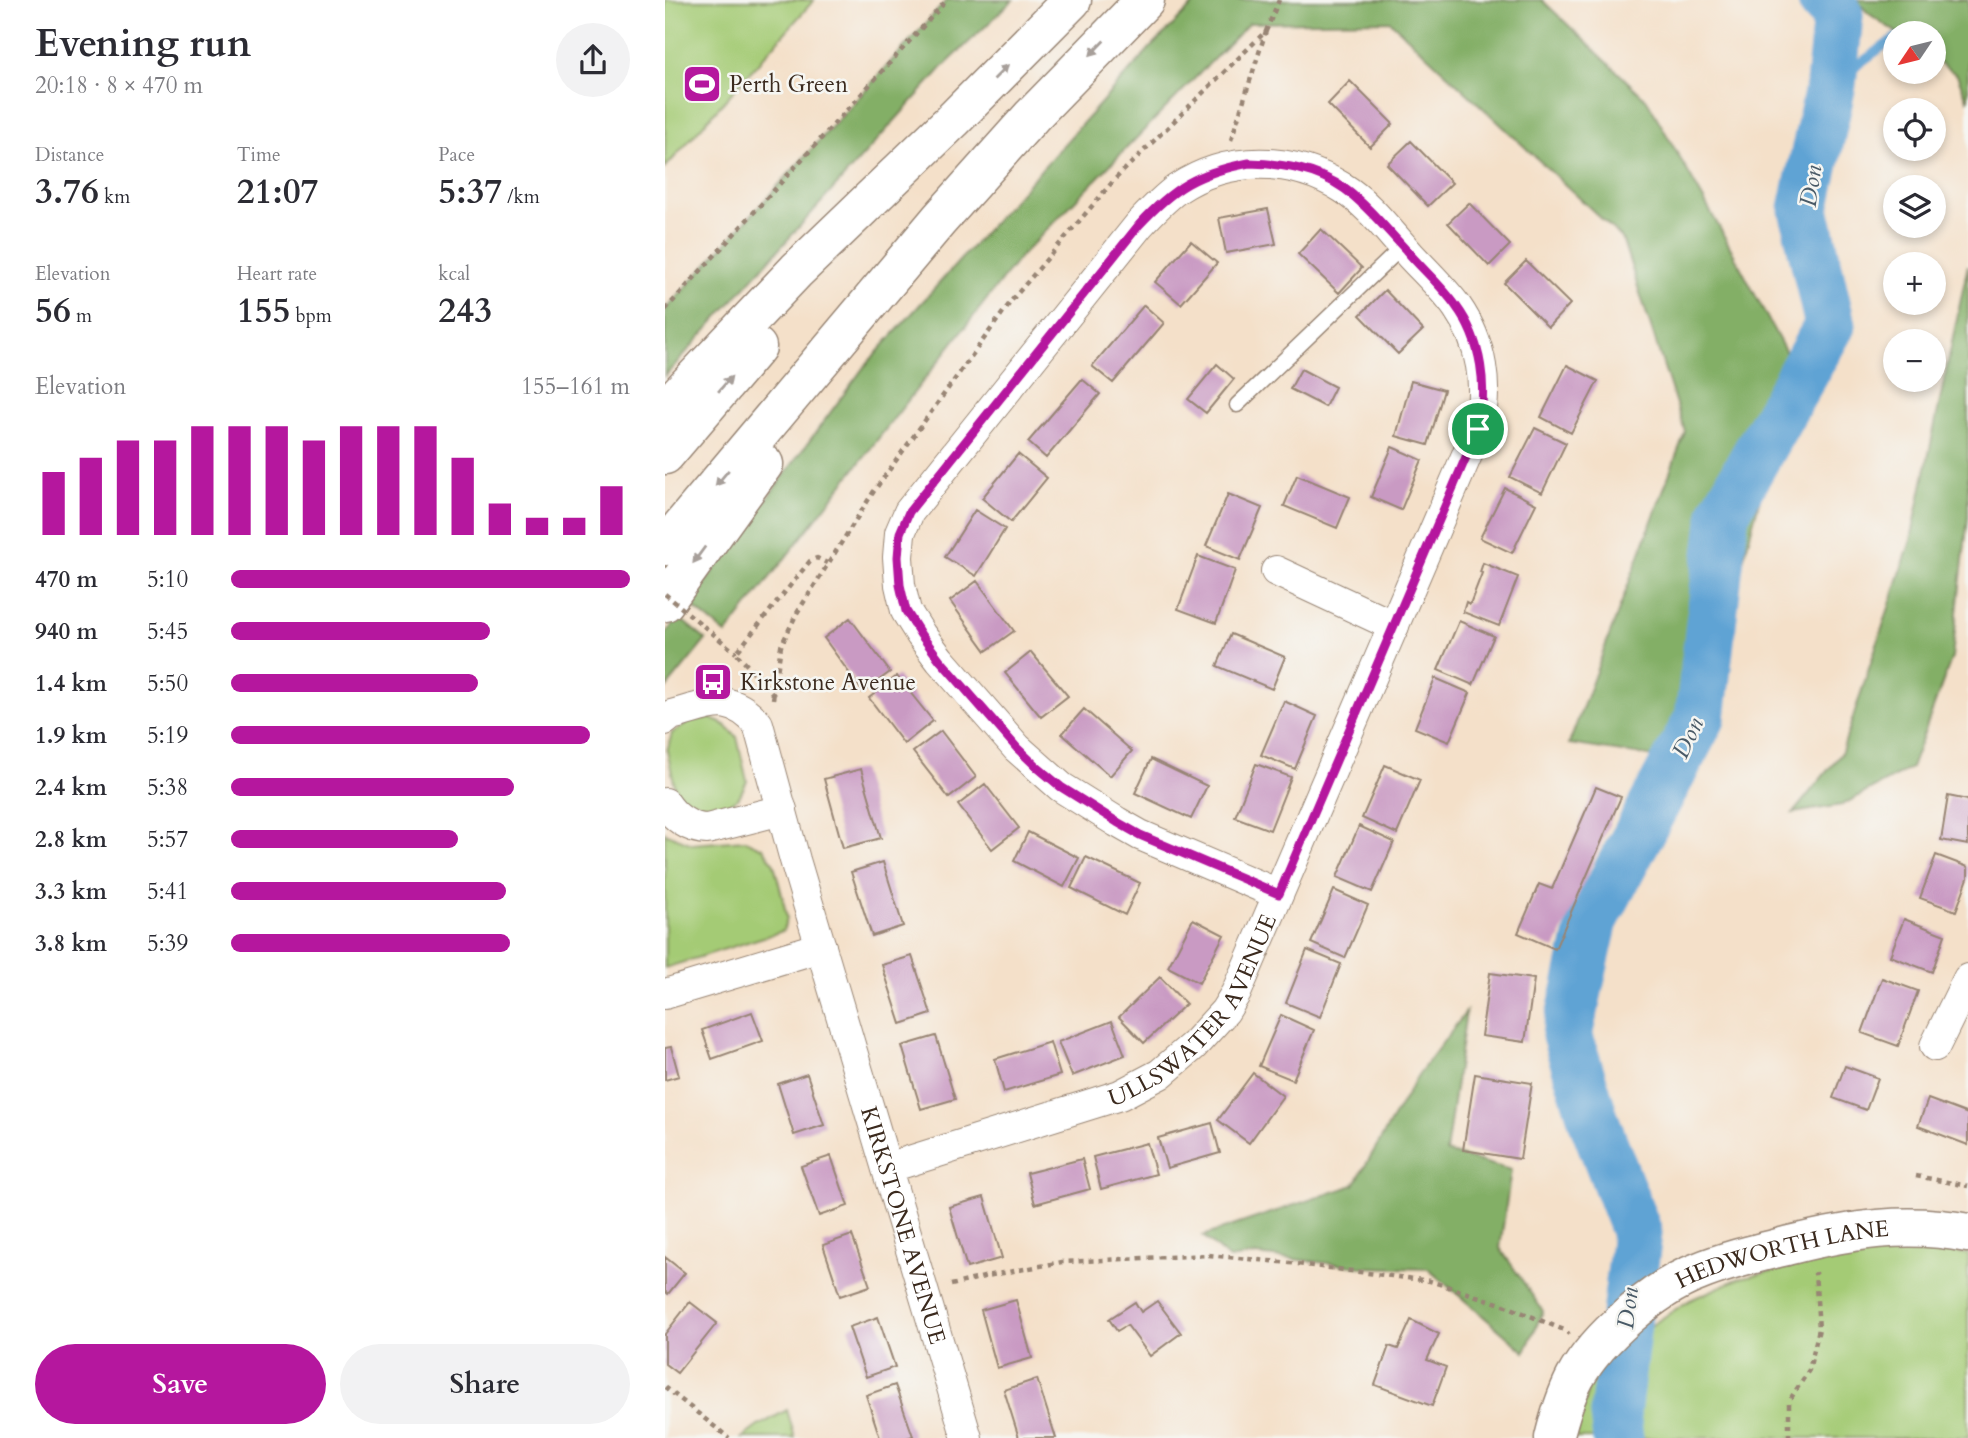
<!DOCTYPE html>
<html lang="en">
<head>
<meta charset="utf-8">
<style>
  body { margin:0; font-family:Cardo,serif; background:#f2f2f3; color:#2b2b33; height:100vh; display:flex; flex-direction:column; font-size:26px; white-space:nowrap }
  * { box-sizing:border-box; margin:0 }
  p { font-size:23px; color:#7c7c81 }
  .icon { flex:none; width:38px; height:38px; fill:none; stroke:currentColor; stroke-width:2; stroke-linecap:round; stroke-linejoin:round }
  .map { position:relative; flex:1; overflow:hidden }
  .panel { display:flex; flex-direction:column; background:#fff; width:665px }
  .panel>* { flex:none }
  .needle { width:46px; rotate:235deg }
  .buttons { position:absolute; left:1218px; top:21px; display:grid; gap:14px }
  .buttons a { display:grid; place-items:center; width:63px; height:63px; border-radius:50%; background:#fff; box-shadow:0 4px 10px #0003; font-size:35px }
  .pin { position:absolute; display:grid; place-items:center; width:60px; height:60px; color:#fff; margin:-30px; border:4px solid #fff; border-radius:50%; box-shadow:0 2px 7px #0007 }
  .round { display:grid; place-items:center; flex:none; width:74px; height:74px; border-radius:37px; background:#f2f2f3 }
  .overview { display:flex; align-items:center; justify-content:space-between; height:119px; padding:0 35px }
  h1 { font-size:38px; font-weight:700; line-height:52px }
  .figures { display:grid; grid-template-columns:repeat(3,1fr); gap:10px; height:119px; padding:7px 35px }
  .figures div { display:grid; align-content:center }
  .figures b { font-size:35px; font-weight:700 }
  .figures small { font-size:19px; font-weight:400 }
  .figures p { font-size:19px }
  .chart { height:196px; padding:14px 35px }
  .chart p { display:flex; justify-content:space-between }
  .chart svg { width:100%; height:126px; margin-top:7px; stroke:#b5179e; stroke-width:6 }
  .button { display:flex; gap:14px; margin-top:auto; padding:14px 35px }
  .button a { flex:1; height:80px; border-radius:42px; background:#b5179e; color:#fff; font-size:28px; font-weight:700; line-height:80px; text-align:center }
  .button a+a { background:#f2f2f3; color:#2b2b33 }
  ul { padding:0 35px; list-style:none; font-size:23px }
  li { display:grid; grid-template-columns:112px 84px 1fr; align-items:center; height:52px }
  li i { height:18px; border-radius:9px; background:#b5179e }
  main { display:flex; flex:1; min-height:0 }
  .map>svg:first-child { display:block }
  .green { fill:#a4cb75; stroke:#707a4a; stroke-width:2 }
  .forest { fill:#83af66; stroke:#5f6c42; stroke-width:2 }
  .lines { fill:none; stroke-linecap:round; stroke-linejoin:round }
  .stream { stroke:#5fa3d4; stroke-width:9 }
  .river { stroke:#5fa3d4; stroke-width:51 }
  .building { fill:#c99ac3 }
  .lane-casing { stroke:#988574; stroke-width:17 }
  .street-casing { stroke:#988574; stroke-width:32 }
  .secondary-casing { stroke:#988574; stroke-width:41 }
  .highway-casing { stroke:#988574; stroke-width:41 }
  .path { stroke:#988574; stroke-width:4.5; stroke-dasharray:5 5; stroke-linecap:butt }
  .lane { stroke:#fff; stroke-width:14 }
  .street { stroke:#fff; stroke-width:30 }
  .secondary { stroke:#fff; stroke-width:38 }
  .highway { stroke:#fff; stroke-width:38 }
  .path-bridge { stroke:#988574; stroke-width:4.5; stroke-dasharray:5 5; stroke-linecap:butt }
  .oneway { fill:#a79f9a }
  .route-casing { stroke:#fff; stroke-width:14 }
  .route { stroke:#b5179e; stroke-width:9 }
  .labels { text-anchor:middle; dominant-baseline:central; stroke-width:5; stroke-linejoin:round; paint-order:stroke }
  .poi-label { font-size:23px; fill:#3b2a1e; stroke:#f6f6f2; text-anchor:start }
  .street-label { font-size:23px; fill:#3b2a1e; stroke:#f6f6f2 }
  .water-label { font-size:24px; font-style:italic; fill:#495a67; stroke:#f6f6f2 }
</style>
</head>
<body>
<main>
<section class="panel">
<div class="overview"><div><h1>Evening run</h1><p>20:18 · 8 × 470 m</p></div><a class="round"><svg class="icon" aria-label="share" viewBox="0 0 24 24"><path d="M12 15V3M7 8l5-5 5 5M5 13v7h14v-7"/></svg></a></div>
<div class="figures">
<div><p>Distance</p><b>3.76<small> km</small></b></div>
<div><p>Time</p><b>21:07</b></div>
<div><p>Pace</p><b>5:37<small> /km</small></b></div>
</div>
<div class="figures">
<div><p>Elevation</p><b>56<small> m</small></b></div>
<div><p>Heart rate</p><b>155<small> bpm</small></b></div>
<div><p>kcal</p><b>243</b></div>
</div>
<div class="chart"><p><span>Elevation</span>155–161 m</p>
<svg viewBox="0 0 160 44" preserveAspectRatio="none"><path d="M5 44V22M15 44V17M25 44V11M35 44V11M45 44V6M55 44V6M65 44V6M75 44V11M85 44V6M95 44V6M105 44V6M115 44V17M125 44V33M135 44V38M145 44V38M155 44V27"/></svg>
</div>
<ul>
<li><b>470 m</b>5:10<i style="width:100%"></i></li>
<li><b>940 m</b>5:45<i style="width:65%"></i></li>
<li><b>1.4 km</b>5:50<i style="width:62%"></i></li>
<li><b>1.9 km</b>5:19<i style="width:90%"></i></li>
<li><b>2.4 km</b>5:38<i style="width:71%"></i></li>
<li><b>2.8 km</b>5:57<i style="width:57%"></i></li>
<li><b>3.3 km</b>5:41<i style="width:69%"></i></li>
<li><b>3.8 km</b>5:39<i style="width:70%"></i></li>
</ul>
<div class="button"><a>Save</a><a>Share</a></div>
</section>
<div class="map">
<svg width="1303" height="1438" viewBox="0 0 1303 1438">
  <rect width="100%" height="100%" fill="#f6f6f2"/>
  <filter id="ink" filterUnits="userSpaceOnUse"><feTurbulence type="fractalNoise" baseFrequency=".0143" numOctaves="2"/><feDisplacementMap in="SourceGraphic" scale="14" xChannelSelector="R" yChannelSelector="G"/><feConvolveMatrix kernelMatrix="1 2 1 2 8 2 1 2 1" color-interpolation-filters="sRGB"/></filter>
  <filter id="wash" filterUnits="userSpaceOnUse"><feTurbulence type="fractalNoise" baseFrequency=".00686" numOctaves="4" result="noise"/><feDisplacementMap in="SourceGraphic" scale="28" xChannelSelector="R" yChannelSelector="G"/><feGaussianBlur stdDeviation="1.57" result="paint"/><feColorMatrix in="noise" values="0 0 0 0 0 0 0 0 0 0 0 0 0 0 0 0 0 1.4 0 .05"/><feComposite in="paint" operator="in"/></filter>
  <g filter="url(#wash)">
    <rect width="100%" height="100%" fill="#f4e0c9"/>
    <path class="green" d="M0,0H149L0,168Z
      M45,718L60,725L72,737L82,781L74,797L61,806L47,811L27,807L11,791L2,751L7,733L27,720Z
      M0,832L2,834L27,844L80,840L98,848L109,864L117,895L122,918L118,931L0,968Z
      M1254,1246L1303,1254V1438H911L925,1381L964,1340L1025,1300L1075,1278L1198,1251Z
      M122,1410L130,1438H77L93,1426Z"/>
    <path class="forest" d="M282,0H348L278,67L0,376V310Z
      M533,0H877L982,100L1057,232L1130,370L1023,762L904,744L1020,432L957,238L725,21L584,23L354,258L61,634L24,604L199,367L486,47Z
      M1191,0H1303V101L1292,75L1269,59V33H1232L1203,13Z
      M1303,265V517L1287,657L1246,768L1177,805L1128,813L1176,754L1246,540Z
      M13,617L41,640L0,690V635Z
      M801,1012L781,1152L846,1170L835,1248L878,1311L860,1352L763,1269L697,1267L591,1255L564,1259L538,1236L689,1185L753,1075Z"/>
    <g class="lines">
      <path class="stream" d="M1166,84L1230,38"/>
      <path class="river" d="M953,1438L950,1414L972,1233L929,1121L902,1035L928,920L1035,718L1059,513L1165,325L1139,209L1166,84L1173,16L1158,0"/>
    </g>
    <g id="blocks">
      <path class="building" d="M685,81L728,124L705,147L663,104Z
        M746,141L787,183L763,206L722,164Z
        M804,203L845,245L824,266L783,223Z
        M603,209L611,244L561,253L554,218Z
        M656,229L697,268L674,293L633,254Z
        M526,241L552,263L516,304L490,282Z
        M861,261L905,304L883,327L839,283Z
        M720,290L758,330L733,354L695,315Z
        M479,305L499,323L448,383L427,366Z
        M552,364L569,379L541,413L523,399Z
        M902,365L933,381L906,433L876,417Z
        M636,369L670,387L660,407L625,389Z
        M417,379L435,394L381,458L363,442Z
        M746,381L779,390L763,445L731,436Z
        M870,428L901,443L877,493L845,477Z
        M727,447L757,460L736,510L706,497Z
        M353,454L382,478L346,522L317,498Z
        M632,475L685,497L672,528L619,506Z
        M840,488L871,504L847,553L815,538Z
        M563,494L597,508L575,560L541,546Z
        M310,510L340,529L311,576L280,557Z
        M533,556L570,570L551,623L513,609Z
        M818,563L853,577L834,626L798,612L801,602L805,604L817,573L815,572Z
        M312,581L349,631L321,651L285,601Z
        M185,618L225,672L198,692L159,638Z
        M794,621L829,636L808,685L773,670Z
        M566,634L620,657L607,689L552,666Z
        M366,652L403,696L376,717L340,673Z
        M232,676L268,721L239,744L204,698Z
        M770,678L805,693L784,742L750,728Z
        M619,701L652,716L630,769L596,755Z
        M419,709L467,751L445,776L397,734Z
        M276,731L311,777L284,798L248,752Z
        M486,759L542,786L526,819L470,793Z
        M591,764L626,777L605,830L570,817Z
        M720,765L755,780L732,834L697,818Z
        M196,769L216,838L178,848L159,779Z
        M320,784L354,828L327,849L293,805Z
        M931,787L956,797L890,949L853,933L874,884L887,889Z
        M1283,796L1303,800V845L1276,840Z
        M694,826L729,842L707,892L672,877Z
        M363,832L414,858L399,887L349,861Z
        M1271,855L1303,867V878L1291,911L1255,898Z
        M421,857L475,883L460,915L406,888Z
        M218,862L238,926L207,936L186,872Z
        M669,890L703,905L680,958L646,943Z
        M528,919L559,935L534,983L503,967Z
        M1239,919L1280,935L1267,972L1225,956Z
        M642,950L676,964L655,1017L621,1003Z
        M247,956L266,1014L236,1024L217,965Z
        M825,973L869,979L860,1042L816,1036Z
        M495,977L521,1004L479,1043L454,1017Z
        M1217,978L1253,991L1233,1046L1197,1033Z
        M87,1012L98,1041L47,1059L37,1030Z
        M616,1015L649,1030L628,1080L594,1066Z
        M447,1021L460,1055L407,1076L393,1042Z
        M271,1036L290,1099L256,1109L237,1046Z
        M385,1042L395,1075L339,1092L330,1059Z
        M6,1047L14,1076L0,1080V1048Z
        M1180,1066L1213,1078L1201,1110L1168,1098Z
        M588,1073L618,1096L584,1143L553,1120Z
        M142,1074L159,1125L129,1135L113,1084Z
        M810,1074L867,1083L855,1159L798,1150Z
        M1263,1099L1303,1114V1145L1253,1126Z
        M547,1123L555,1153L502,1168L493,1138Z
        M482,1143L491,1174L436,1189L428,1157Z
        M166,1156L183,1206L154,1216L136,1166Z
        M417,1159L425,1189L370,1204L362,1173Z
        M319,1197L337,1258L302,1268L284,1207Z
        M187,1235L205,1286L175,1296L158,1245Z
        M0,1257L20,1273L3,1294L0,1291Z
        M351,1300L367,1358L332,1368L316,1310Z
        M492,1301L516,1333L485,1356L462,1325L452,1331L444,1319L470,1302L476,1312Z
        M25,1302L52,1323L12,1373L0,1364V1334Z
        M213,1317L230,1367L201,1377L184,1327Z
        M746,1320L774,1334L762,1360L781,1367L767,1406L710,1385L724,1346L733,1349Z
        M372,1379L391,1438H354L339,1390Z
        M230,1385L248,1436L242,1438H215L201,1395Z"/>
    </g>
  </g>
  <g filter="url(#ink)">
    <use href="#blocks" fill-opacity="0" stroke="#988574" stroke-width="2"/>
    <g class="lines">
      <g class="lane-casing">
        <path id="lane" d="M572,405L737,247"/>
      </g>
      <g class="street-casing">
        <g id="street">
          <path d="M611,571L729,626"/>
          <path id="s1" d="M0,720L6,715C44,706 63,690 93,724L130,860L302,1438"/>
          <path d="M0,803C9,817 25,829 42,829L117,810"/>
          <path d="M0,994L156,947"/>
          <path d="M1270,1046L1303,979"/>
          <path id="s2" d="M222,1168L455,1095L495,1074L529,1045L560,1011L571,993L813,429C824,387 817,343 792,307C779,289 761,272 746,256C725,233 704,204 678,188C627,156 563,155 512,189C498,199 486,212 474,225L244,512L235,533L233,557L235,585L241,611L256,635L275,660L352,748L396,787L452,822L475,835L613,894"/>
        </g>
      </g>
      <g class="secondary-casing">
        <g id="secondary">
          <path id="s3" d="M889,1438C894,1418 900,1397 910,1378C932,1338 990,1288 1033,1272C1062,1260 1093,1253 1125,1245C1185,1230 1241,1221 1303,1233"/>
        </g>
      </g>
      <g class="highway-casing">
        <path id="highway" d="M0,409L132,270L288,120L407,0
          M0,455L92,347
          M0,546L274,220L367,116L480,0
          M0,602L99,464"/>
      </g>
      <path class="path" d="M566,140L601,31
        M0,310L282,0
        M109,695L71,653L145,561L152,558L162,563
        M108,699L116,646L132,613L209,491L347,300L450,179L601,31L614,0
        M1251,1176L1303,1186
        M286,1285L327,1275L397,1262L543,1255L625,1263L765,1281L839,1305L899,1330L904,1334
        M0,1387L64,1438
        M1124,1438V1401L1144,1370L1154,1329L1150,1272"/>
      <use href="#lane" class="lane"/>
      <use href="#street" class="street"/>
      <use href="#secondary" class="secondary"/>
      <use href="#highway" class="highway"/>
      <path class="path-bridge" d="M0,594L71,653"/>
    </g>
    <defs><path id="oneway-solid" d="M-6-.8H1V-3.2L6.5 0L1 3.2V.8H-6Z" transform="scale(1.75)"/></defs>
    <g class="oneway">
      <use href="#oneway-solid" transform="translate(432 48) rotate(134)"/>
      <use href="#oneway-solid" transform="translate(336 72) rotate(-45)"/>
      <use href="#oneway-solid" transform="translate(60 384) rotate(-49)"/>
      <use href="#oneway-solid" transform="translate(57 478) rotate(130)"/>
      <use href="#oneway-solid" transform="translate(34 555) rotate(126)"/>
    </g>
  </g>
  <g class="lines" filter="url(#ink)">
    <g class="route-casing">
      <path id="route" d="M584,163C618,164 652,169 680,189C703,206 722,230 741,250C757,269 777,286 791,306C817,341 823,387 813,429L614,894L475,835L452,822L396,787L372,767L352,748L275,660L256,635L241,611L235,585L233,557L235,533L244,512L474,225C509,187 532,173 584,163Z"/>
    </g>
    <use href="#route" class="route"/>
  </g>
  <defs>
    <g id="stadium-square" transform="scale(2.0125)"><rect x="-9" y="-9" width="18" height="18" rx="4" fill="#b5179e" stroke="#f6f6f2"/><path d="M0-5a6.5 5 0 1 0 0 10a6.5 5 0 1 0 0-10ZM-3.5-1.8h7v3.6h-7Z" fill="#fff"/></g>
    <g id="bus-square" transform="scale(2.0125)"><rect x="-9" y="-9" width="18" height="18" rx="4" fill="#b5179e" stroke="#f6f6f2"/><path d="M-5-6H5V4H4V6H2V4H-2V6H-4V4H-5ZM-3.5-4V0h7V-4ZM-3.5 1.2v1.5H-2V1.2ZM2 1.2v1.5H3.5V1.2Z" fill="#fff"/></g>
  </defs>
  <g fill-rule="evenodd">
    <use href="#stadium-square" x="37" y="84"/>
    <use href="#bus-square" x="48" y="682"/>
  </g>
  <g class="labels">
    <g class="poi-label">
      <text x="64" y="84">Perth Green</text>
      <text x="75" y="682">Kirkstone Avenue</text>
    </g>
    <g class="street-label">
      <text stroke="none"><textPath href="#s2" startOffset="359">ULLSWATER AVENUE</textPath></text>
      <text stroke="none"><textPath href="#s1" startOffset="625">KIRKSTONE AVENUE</textPath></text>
      <text stroke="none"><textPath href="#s3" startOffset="315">HEDWORTH LANE</textPath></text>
    </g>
    <g class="water-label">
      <text transform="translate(1146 186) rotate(-82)">Don</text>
      <text transform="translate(1023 738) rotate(-65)">Don</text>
      <text transform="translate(963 1308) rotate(-83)">Don</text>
    </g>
  </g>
</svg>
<div class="buttons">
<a><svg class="needle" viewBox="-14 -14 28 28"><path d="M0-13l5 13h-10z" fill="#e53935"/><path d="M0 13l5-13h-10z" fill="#7c7c81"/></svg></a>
<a><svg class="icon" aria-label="locate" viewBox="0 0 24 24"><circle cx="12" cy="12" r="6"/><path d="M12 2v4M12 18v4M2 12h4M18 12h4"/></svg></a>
<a><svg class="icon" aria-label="layers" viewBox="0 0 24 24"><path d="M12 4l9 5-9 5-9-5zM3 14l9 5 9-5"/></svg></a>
<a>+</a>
<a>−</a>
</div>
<div class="pin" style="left:813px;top:429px;background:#1e9e55"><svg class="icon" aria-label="arrive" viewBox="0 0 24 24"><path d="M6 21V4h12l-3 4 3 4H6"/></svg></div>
</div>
</main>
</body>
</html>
